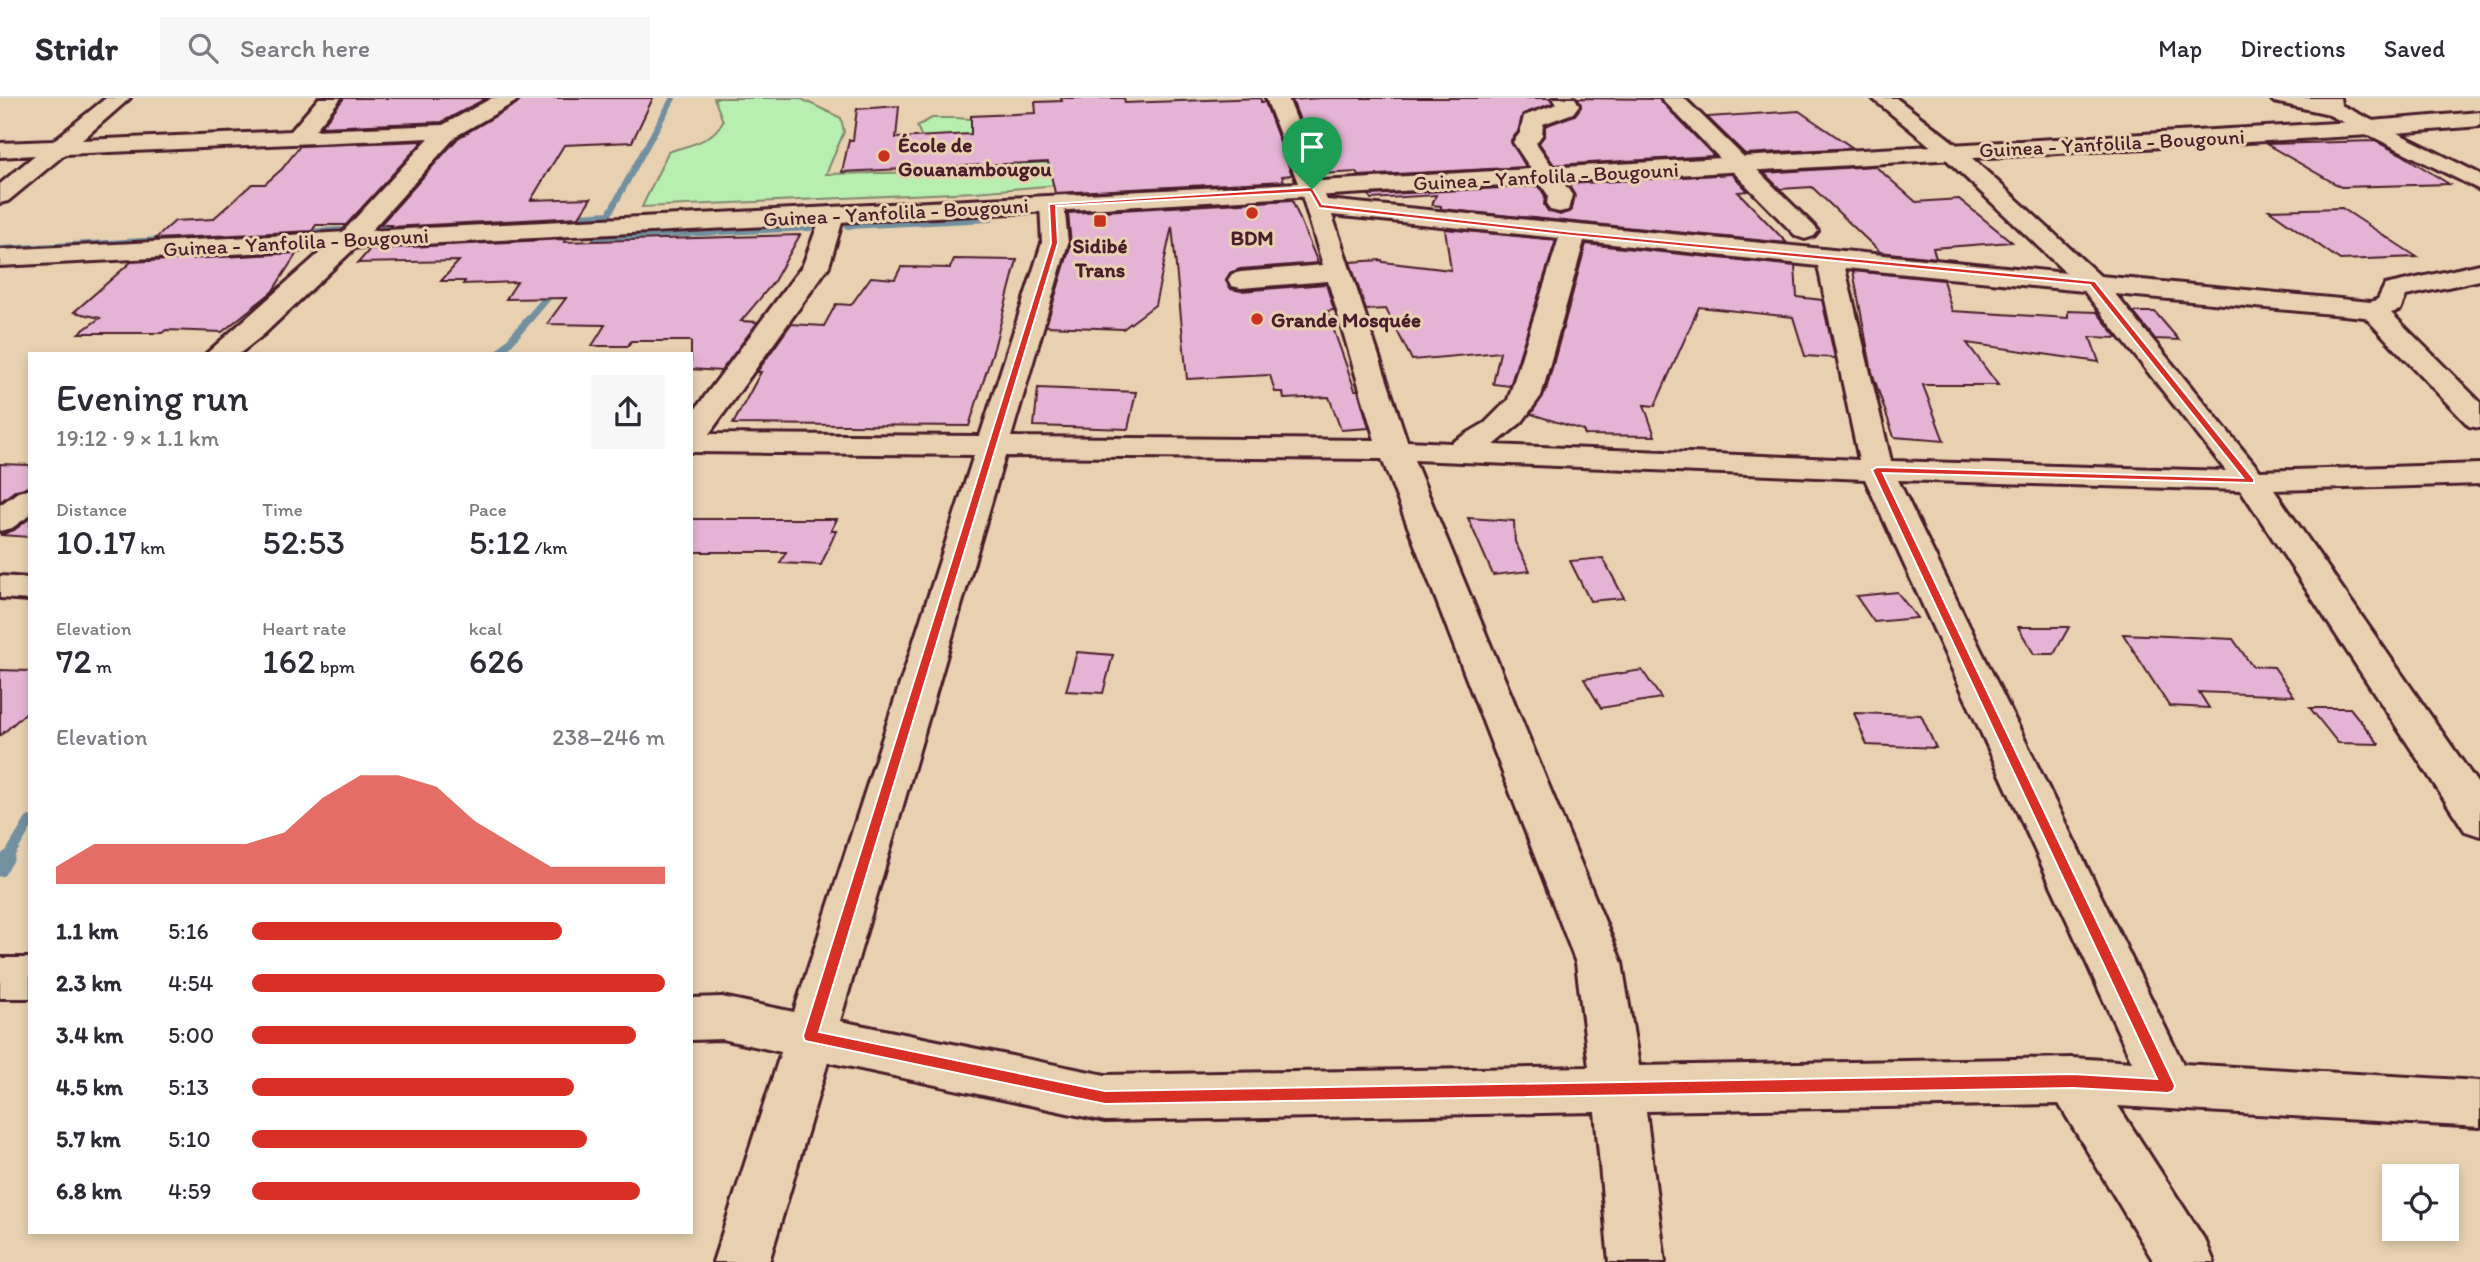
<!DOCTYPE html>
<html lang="en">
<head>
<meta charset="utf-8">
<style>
  body { margin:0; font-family:Itim,sans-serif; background:#f7f7f7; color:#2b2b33; height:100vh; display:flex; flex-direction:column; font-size:26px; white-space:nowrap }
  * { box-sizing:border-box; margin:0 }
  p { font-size:23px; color:#7c7c81 }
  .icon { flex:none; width:38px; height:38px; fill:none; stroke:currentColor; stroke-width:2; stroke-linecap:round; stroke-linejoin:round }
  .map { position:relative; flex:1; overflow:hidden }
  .side { position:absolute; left:28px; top:254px; width:665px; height:882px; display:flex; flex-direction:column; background:#fff; border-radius:0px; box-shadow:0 4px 10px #0003 }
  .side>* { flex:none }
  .controls { position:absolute; left:2382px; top:1066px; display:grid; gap:14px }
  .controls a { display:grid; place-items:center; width:77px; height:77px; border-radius:0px; background:#fff; box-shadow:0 4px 10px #0003; font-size:35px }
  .pin { position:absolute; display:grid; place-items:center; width:60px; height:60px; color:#fff; margin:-72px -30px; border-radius:50% 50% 50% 0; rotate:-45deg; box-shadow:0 0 7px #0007 }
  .pin .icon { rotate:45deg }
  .round { display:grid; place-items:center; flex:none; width:74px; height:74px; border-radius:0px; background:#f7f7f7 }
  .head { display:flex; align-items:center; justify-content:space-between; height:119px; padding:0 28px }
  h1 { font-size:38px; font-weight:600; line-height:52px }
  .metrics { display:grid; grid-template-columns:repeat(3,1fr); gap:10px; height:119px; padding:7px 28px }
  .metrics div { display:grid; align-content:center }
  .metrics b { font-size:35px; font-weight:600 }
  .metrics small { font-size:19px; font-weight:400 }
  .metrics p { font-size:19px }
  .chart { height:196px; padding:14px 28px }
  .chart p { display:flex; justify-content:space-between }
  .chart svg { width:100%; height:126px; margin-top:7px; fill:#d93025; opacity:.7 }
  ul { padding:0 28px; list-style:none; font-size:23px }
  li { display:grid; grid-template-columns:112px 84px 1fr; align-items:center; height:52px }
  li i { height:18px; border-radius:9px; background:#d93025 }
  header { display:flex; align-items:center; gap:42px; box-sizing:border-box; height:98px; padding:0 35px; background:#fff; border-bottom:2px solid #e1e1e2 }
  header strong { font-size:33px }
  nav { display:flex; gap:38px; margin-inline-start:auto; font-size:24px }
  .search { width:490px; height:63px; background:#f7f7f7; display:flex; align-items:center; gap:18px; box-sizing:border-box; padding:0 24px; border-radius:0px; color:#7c7c81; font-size:26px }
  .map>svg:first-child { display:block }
  .green { fill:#b8efb1; stroke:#81876e; stroke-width:2 }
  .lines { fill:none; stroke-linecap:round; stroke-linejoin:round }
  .stream-far3 { stroke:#72909f; stroke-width:6 }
  .stream-far2 { stroke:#72909f; stroke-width:8 }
  .stream-far1 { stroke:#72909f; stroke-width:10 }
  .stream { stroke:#72909f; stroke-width:13 }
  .building { fill:#e5b4d4; stroke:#4a1f2b; stroke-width:2 }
  .minor-casing { stroke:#4a1f2b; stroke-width:6 }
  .major-casing { stroke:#4a1f2b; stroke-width:6 }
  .minor { fill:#e8d1b1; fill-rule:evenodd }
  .major { fill:#e8d1b1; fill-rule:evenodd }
  .route { fill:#d93025; stroke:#fff; stroke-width:2; fill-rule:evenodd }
  .poi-dot { fill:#c8321e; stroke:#e8d1b1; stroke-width:2.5 }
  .labels { text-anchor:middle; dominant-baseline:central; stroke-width:6; stroke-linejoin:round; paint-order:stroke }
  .far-street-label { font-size:21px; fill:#4a1f2b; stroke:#e8d1b1 }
  .far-poi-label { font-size:21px; font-weight:bold; fill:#4a1f2b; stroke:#e8d1b1; text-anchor:start }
</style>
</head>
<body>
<header>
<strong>Stridr</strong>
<div class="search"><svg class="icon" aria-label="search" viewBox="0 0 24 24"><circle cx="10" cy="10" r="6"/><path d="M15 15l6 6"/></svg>Search here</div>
<nav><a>Map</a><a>Directions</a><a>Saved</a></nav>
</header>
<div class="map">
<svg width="2480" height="1164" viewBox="0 0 2480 1164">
  <rect width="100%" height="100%" fill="#e8d1b1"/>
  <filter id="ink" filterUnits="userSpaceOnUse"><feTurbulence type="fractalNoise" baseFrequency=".0143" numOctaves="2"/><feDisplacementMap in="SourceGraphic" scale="14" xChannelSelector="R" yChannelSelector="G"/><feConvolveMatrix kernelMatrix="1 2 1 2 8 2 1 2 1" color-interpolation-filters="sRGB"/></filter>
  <g filter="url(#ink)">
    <path class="green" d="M714,0H799L841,20L844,34L826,76L936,74L917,28L932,20H956L1051,27L1093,84L975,94L642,109L668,54C689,47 712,44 723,23Z"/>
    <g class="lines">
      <path class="stream-far3" d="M567,119L609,116
        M848,128L990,121
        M379,129L405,128
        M596,140L810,130
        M0,151L340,132
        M585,154L593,145L673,0
        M550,195L554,191"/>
      <path class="stream-far2" d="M499,256L552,194"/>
      <path class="stream-far1" d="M7,761L30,723"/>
      <path class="stream" d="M0,772L8,759"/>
    </g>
    <path class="building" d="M344,0H487L442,24L321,29Z
      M522,0H653L632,44L564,47L531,102L591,100L579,119L390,129L392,127H380L458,40L516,6Z
      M1061,0H1124L1125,5L1261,0V4H1265L1292,77L1282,78L1284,83L1055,95L1048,64L842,74L849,42H853L857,11L899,8L896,40L971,36V18L1036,15L1035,4L1062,3Z
      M1321,0H1550L1553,5L1523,16L1518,34L1511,42L1526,69L1359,78L1357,74L1321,76L1292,2Z
      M1578,0L1659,1L1714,58L1554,67L1539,45L1545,37V28L1575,17L1581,9Z
      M1799,13L1853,50L1745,56L1707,19Z
      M423,43L346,127H316L312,133L155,141L175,123L213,121L252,86H265L282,71L300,48Z
      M2375,43L2401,56L2449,86L2341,89L2266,46Z
      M1875,68L1916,104L1959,101L2012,144L1933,150L1936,160L1880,154L1812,89L1780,91L1764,75Z
      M1732,76L1748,93L1738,94L1787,145L1441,111V108L1432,107L1436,97L1371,101L1369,97L1539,88L1545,98L1544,107L1548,113L1560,117L1571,113L1575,98L1568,86Z
      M1292,102L1318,165L1240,171L1230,175L1226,183L1231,191L1241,193L1326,186L1334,212L1327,213L1355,292H1358L1369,330L1341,332L1329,299L1284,301L1283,294H1275L1270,277L1187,281L1172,128L1155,207L1123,231L1046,228L1071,146L1068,115Z
      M2342,110L2417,159L2340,162L2269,112Z
      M1445,131L1556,142L1510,288L1493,286L1500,254L1412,262L1386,211L1366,212L1350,164L1382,162L1383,164L1451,172Z
      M800,137L773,185L741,223L758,224L721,273L691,271V243H631L628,248H592L605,227L547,226L566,200L506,201L517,184L463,186L465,183H441L459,163L358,165L370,151L566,141L564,144Z
      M1586,146L1795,168L1797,199L1822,202L1835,260L1805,258L1793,219L1699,209L1655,308L1644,307L1655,338L1585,337L1583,332L1531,316L1546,292Z
      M297,155L272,194L222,234L166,232L162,235H79L100,220L74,214L131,164Z
      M954,161L1017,162L994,250L969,328L733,326L761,274H757L791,226L824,228L836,206L851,207L871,179L895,181L901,169L950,170Z
      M1853,173L1943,182L1952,213L2068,220V213L2097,214L2118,240L2090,239L2099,264L1967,245L1998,287H1923L1944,343L1894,339L1872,274Z
      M2133,214H2155L2179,242L2155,241Z
      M1038,290L1136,294L1128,331L1034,328Z
      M0,366L30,367V389L16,392L0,404Z
      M30,420V439L0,437L14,432Z
      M1468,420L1514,423L1515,444L1530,473L1493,477Z
      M691,421H837L831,433H836L821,467L780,465L786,454H691Z
      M1603,460L1624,500L1590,503L1570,463Z
      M1897,494L1917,520L1874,524L1856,498Z
      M2018,529H2069L2054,556H2034Z
      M2123,536L2233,541L2252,568L2274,569L2294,598L2199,594L2209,610L2169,608Z
      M1077,554L1113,557L1103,595L1066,593Z
      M0,572L30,573V611L0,638Z
      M1642,572L1661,600L1601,610L1584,581Z
      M2310,610H2350L2379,646L2338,645Z
      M1854,615L1921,617L1936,650L1867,647Z"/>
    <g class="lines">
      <g class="minor-casing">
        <path id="minor" d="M106,0H130L82,42L291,33L319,0H341L315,32L443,27L492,0H519L515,4L456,38L359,146L263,237L239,256H206L341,136L429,40L65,56L8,103L0,105V86L35,57L0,59V45L53,43Z
          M1553,0H1575L1579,7L1573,15L1543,26L1542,37L1536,45L1572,97L1568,112L1559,114L1550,112L1547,107L1548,97L1513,44L1520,35L1524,18L1557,6Z
          M1661,0H1684L1814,128L1818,133L1814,138L1805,141L1796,138Z
          M1872,0H1896L1961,50L2100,178L2371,204L2378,201L2385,187L2480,166V182L2406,198L2400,212L2391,215L2480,304V330L2469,328L2365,219L2115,196L2260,373L2480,366V386L2274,392L2480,689V738L2465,733L2241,392L1898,382L2183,966L2480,983V1029L2118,1008L2206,1144L2214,1164H2154L2059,1006L1646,1013L1665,1164H1609L1595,1014L1105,1023L828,964L769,1164H713L781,954L722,941L691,942V900L722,899L794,914L974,357L691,354V317L803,167L823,113L832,111L841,113L844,118L829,168L709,336L980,338L1042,145L1040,106L1043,101L1052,99L1061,101L1064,106L1068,145L1011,339L1375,342L1328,183L1241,190L1232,188L1228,182L1232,176L1241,174L1323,167L1300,91L1304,86H1320L1327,102L2066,175L1945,60ZM1332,117L1559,140L1508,302L1485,325L1451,345L1407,343ZM1584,143L1818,168L1859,362L1494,347L1522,324L1541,298ZM1845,170L2084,193L2226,373L1891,363ZM1005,358L1382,361L1576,865L1589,969L1105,977L840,923ZM1414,362L1865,381L2132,964L2073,960L1639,968L1622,865Z
          M2270,0H2340L2341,7L2480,76V92L2325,15L2274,4Z
          M30,391V417L12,430L0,433V407L18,394Z
          M0,478L30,480V502L0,500Z
          M0,860H30V900H0Z"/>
      </g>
      <g class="major-casing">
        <path id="major" d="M1266,0H1288L1321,83L2371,23L2480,14V28L2371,37L1052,113L0,168V152L1298,85Z"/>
      </g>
      <use href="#minor" class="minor"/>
      <use href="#major" class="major"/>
    </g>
  </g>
  <path class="route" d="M1312,89L1322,106L1573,134L2095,183L2254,381V385L1883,375L2173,983L2175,988L2173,993L2168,995L2073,990L1105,1006L805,943L803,938L1051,145L1049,106ZM1310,94L1319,110L1573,138L2090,187L2243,380L1877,369L1872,372L2157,981L2073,976L1105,993L819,934L1058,145L1056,108Z"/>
  <g class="poi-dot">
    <circle cx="884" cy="58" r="7"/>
    <circle cx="1252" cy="115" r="7"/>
    <rect x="1093" y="116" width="14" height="14" rx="3.5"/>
    <circle cx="1257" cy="221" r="7"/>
  </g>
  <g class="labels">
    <g class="far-street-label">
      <text transform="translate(2112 45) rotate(-3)">Guinea - Yanfolila - Bougouni</text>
      <text transform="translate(1546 78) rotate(-3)">Guinea - Yanfolila - Bougouni</text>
      <text transform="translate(896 114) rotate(-3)">Guinea - Yanfolila - Bougouni</text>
      <text transform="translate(296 144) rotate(-3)">Guinea - Yanfolila - Bougouni</text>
    </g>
    <g class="far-poi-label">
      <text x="898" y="46">École de<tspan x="898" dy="24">Gouanambougou</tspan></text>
      <text x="1252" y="139" text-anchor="middle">BDM</text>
      <text x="1100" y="147" text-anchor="middle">Sidibé<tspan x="1100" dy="24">Trans</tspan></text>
      <text x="1271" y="221">Grande Mosquée</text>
    </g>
  </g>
</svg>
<div class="controls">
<a><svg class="icon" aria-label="locate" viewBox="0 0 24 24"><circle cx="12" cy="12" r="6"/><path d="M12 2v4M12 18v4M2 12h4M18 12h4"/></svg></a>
</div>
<div class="pin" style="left:1312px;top:91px;background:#1e9e55"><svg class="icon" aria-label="arrive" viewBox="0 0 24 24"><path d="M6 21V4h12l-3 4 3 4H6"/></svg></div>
<section class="side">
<div class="head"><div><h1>Evening run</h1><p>19:12 · 9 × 1.1 km</p></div><a class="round"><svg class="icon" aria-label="share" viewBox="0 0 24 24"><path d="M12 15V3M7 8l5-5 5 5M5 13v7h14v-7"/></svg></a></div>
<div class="metrics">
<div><p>Distance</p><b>10.17<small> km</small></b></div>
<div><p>Time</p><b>52:53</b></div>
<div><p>Pace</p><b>5:12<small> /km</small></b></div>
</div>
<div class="metrics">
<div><p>Elevation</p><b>72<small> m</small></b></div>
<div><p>Heart rate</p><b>162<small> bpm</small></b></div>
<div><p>kcal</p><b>626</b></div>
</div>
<div class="chart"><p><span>Elevation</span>238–246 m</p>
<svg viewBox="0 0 160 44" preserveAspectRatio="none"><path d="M0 44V38L10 30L20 30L30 30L40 30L50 30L60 26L70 14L80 6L90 6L100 10L110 22L120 30L130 38L140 38L150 38L160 38V44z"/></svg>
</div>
<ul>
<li><b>1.1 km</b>5:16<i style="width:75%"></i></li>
<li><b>2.3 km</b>4:54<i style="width:100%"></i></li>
<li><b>3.4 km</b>5:00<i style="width:93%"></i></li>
<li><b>4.5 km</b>5:13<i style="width:78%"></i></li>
<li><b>5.7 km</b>5:10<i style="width:81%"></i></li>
<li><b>6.8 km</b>4:59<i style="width:94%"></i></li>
</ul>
</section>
</div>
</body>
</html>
